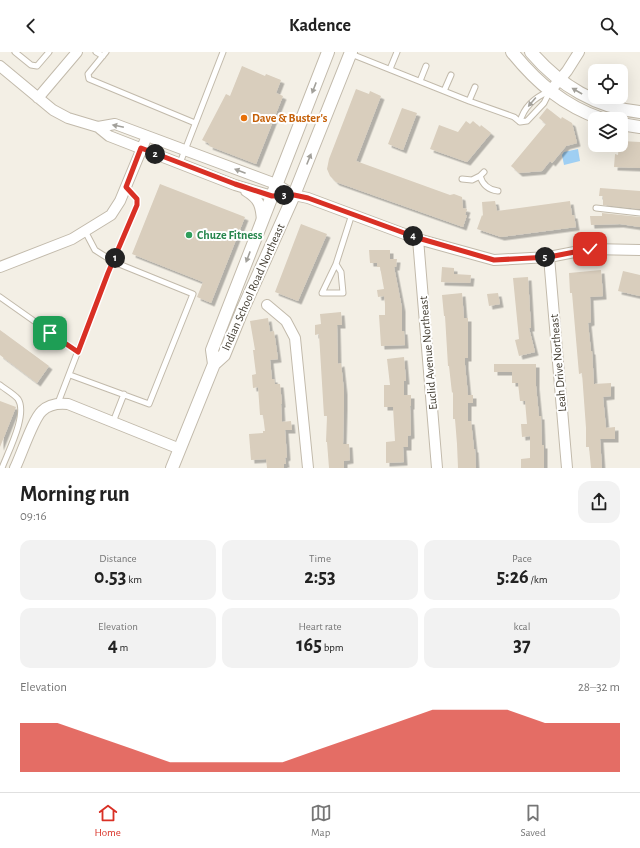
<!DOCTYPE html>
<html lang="en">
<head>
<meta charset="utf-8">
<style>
  body { margin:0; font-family:"Alegreya Sans",sans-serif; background:#f2f2f2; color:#222; height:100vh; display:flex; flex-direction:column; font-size:15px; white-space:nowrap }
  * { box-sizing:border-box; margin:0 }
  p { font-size:13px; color:#767676 }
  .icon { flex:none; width:22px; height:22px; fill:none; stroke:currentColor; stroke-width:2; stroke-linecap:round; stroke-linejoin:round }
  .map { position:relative; height:416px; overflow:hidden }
  .sheet { display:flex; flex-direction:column; background:#fff; flex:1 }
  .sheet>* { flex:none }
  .controls { position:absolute; left:588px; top:12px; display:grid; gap:8px }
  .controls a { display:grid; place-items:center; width:40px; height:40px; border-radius:8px; background:#fff; box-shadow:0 4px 16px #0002; font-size:20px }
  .pin { position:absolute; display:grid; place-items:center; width:34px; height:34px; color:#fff; margin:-17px; border-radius:8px; box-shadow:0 2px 6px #0006 }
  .km { position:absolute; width:20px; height:20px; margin:-10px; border-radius:50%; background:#222; color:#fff; font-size:11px; line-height:20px; text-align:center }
  .round { display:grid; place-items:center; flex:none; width:42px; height:42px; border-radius:12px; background:#f2f2f2 }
  .summary { display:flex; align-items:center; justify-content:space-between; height:68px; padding:0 20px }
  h1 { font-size:22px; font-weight:700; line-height:30px }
  .metrics { display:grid; grid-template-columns:repeat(3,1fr); gap:6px; height:68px; padding:4px 20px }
  .metrics div { display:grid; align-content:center; border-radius:10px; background:#f2f2f2; text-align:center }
  .metrics b { font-size:20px; font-weight:700 }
  .metrics small { font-size:11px; font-weight:400 }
  .metrics p { font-size:11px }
  .chart { height:112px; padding:8px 20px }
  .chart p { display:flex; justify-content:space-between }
  .chart svg { width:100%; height:72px; margin-top:4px; fill:#d93025; opacity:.7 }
  header { display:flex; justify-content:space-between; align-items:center; height:52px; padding:0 20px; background:#fff; font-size:18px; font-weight:700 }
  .dock { display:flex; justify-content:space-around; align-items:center; height:56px; border-top:1px solid #e0e0e0; background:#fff; font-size:11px; color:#767676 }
  .dock a { display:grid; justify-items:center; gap:2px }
  .dock .active { color:#d93025 }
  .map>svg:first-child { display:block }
  .water { fill:#9fcff3 }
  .building { fill:#d9cebd; filter:url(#shadow) }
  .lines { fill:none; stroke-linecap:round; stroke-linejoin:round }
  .service-casing { stroke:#c2baab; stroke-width:7 }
  .minor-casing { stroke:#c2baab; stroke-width:12 }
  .tertiary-casing { stroke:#c2baab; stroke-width:14 }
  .service { stroke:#fff; stroke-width:5 }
  .minor { stroke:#fff; stroke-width:10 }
  .tertiary { stroke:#fff; stroke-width:12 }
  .oneway { fill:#a2a09a }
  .route-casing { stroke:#fff; stroke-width:8 }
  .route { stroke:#d93025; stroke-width:5 }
  .food-dot { fill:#e8710a; stroke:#fff; stroke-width:1.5 }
  .leisure-dot { fill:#2e9e5b; stroke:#fff; stroke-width:1.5 }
  .labels { text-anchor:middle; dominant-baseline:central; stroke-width:4; stroke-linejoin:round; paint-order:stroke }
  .food-label { font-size:12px; font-weight:bold; fill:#c56008; stroke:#fff; text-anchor:start }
  .leisure-label { font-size:12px; font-weight:bold; fill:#27864d; stroke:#fff; text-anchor:start }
  .street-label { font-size:12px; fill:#464035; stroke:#fff }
</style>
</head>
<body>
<header><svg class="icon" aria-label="back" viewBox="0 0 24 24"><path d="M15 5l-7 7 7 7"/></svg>Kadence<svg class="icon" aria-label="search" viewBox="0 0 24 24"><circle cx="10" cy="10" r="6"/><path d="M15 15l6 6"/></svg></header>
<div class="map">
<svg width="640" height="416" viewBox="0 0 640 416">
  <defs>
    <filter id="shadow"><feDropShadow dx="3.5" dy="3.5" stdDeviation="0" flood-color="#0004"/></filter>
  </defs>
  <rect width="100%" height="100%" fill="#f3efe5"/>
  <path class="water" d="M578,97L580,109L564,113L562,103L564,100Z"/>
  <path class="building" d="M242,14L265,24L266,22L281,28L276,41L283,44L256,112L209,94L210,92L202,88L226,42L230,44Z
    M356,37L369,42L370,39L381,44L356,109L450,143L454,142L462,145L463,156L467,157L465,163H467L463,175L336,130L330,124L327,117L329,107Z
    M402,56L417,61L403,98L388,92Z
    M547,56L561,67L562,65L572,71L577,91L566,94L552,111L550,109L542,119L519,121L511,114L546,72L539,66Z
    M466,69L470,72L473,69L480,75L481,73L491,81L467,110L430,97L439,73L458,80Z
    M621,89L640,90V116L614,115L615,102L618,103L619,93H621Z
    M160,132L245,165L211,251L197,245L203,230L132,202Z
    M600,136L640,139V157L603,153V144H599Z
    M495,149L497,159L570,149L572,163H574L576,175L501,185L477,177L482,163L483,164L482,150Z
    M602,161L640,165V175L620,172L591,173L590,164H602Z
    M301,172L327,182L298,249L275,240Z
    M369,198H390V207H397L396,215H394L402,256V279H404L405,293L381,294L379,263H385V252L384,244L378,245L377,238L384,237L380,215H377V211H370Z
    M442,215L454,216V222L471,223L470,231L441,230Z
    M601,218L603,244L590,245L591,270L588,271L591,299H592L594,332L611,331V344L603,345L606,376L615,375V387H600L602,416H591L589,395H586V376L582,321L579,322L572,241H570L569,221Z
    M623,219L640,223V244L618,239Z
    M528,225L531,276H529L535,300L519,304L515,288L519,287L513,226Z
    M462,241L464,266H468V306H465V313L468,343H473V351H468V369H471L474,397H475L476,416H458L457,392L455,367H453V340L452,341L449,314H448L445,264H444L442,243Z
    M498,241L500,252L489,254L487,242Z
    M341,260L342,273H337L338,312L341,311L344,339V355L343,392H349L350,408L344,409V416H329L327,390H326L327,364H324L319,282L315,283V273L321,272L320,262Z
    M268,266L270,280L274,279L278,307L270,308L272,327H274L275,332H280L282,352H281L282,370L291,369L292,378H285L287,405L285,406L286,412H284V416H267L266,407L251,408L249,382L263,381V379H265L263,363H260L258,335L253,336L252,323L256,322L253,298H255L250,269Z
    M0,278L49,314L37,331L0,303Z
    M404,305L406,329H404V343H411V354H410L411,383L408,384V395H403L404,410L386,411V390L395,389L393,355H384V333H390L387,307Z
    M494,312H536V334L539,364H541L542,393H544V416H521V407L530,406V384L522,385L521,372H527L525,349H520L518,331H512V320H494Z
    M0,349L16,355L0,395Z"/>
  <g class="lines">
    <g class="service-casing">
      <path id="service" d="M15,0L31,13L37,14L49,0
        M96,0L103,4
        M106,0L88,22L89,27L195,71
        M351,2L469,49L514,65L520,70L527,69L544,51L550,39C535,45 524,54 520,70
        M390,17L397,0
        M420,29L426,14
        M444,39L451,23
        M469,49L475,35
        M180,111L223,0
        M484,120L480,124C483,134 489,138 498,139
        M462,127L472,128L480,124
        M596,156L640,161
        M336,212L341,220L343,241H322L336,212L352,162
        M0,245L78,300
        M70,323L149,352L193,242L114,210L95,198L85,179
        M0,333C5,337 14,342 18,347C28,362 8,400 2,416
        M58,351L108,221L137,153V147L126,135
        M113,370L124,342"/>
    </g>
    <g class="minor-casing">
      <path id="minor" d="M0,14L53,58L68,66L98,75L109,84L235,133L272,144L294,143L308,146L418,187L494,208L549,205L590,197L640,198
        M550,39L567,19L579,0
        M38,46L77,0
        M98,75L115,72L276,132L294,143
        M246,139C259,147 261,153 262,169
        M418,187L437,416
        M549,205L567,416
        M0,215L72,187L111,163L120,149L147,84
        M267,253L286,269L295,286L308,416
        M15,416C21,404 33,367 42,359C49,352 58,351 68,352L180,397"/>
    </g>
    <g class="tertiary-casing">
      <path id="tertiary" d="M512,0C537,31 564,54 602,67
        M531,0C559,33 597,56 640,60
        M621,72L640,75
        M214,312L212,298L328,0
        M172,416L214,312L224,303L242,259L294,143L351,0"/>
    </g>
    <use href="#service" class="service"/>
    <use href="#minor" class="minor"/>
    <use href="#tertiary" class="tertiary"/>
  </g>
  <defs><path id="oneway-solid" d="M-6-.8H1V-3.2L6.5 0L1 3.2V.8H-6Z"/></defs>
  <g class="oneway">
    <use href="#oneway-solid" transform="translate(314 36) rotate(111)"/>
    <use href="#oneway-solid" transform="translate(577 39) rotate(-150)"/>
    <use href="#oneway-solid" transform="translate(532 50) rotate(130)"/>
    <use href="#oneway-solid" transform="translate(118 74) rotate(-168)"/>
    <use href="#oneway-solid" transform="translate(309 107) rotate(-68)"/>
    <use href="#oneway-solid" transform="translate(240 119) rotate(-159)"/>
    <use href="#oneway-solid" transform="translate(248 205) rotate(111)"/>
  </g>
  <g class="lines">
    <g class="route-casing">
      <path id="route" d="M50,281L78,300L108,221L137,153V147L126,135L141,96L235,132L272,144L294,143L308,146L418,186L494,208L549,205L590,197"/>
    </g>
    <use href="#route" class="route"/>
  </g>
  <circle class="food-dot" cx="244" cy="66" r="4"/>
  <circle class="leisure-dot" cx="189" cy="183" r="4"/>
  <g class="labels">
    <g class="food-label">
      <text x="252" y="66">Dave &amp; Buster's</text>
    </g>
    <g class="leisure-label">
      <text x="197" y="183">Chuze Fitness</text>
    </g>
    <g class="street-label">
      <text transform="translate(253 235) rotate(-66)">Indian School Road Northeast</text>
      <text transform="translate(428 301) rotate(-95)">Euclid Avenue Northeast</text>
      <text transform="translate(558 311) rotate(-95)">Leah Drive Northeast</text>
    </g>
  </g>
</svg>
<div class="controls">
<a><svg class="icon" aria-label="locate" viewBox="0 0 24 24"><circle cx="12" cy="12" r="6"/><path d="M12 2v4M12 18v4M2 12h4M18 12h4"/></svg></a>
<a><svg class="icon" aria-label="layers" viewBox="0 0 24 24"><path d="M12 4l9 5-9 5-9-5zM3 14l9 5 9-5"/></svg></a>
</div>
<div class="pin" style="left:50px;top:281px;background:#1e9e55"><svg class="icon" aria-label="arrive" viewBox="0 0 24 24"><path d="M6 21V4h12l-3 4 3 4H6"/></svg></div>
<div class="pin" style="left:590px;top:197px;background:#d93025"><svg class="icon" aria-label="check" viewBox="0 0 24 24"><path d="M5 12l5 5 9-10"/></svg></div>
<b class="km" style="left:115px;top:206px">1</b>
<b class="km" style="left:155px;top:102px">2</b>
<b class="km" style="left:284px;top:143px">3</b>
<b class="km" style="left:413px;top:184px">4</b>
<b class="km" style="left:545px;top:205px">5</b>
</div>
<section class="sheet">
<div class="summary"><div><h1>Morning run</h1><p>09:16</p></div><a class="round"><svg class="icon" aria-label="share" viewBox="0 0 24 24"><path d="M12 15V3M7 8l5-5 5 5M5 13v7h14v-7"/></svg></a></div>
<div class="metrics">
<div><p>Distance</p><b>0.53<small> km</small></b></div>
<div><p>Time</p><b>2:53</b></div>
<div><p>Pace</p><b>5:26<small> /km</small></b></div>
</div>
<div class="metrics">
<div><p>Elevation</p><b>4<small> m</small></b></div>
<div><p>Heart rate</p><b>165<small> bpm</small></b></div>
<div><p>kcal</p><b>37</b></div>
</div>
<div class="chart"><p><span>Elevation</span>28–32 m</p>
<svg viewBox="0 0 160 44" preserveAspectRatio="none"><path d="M0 44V14L10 14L20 22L30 30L40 38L50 38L60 38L70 38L80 30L90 22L100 14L110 6L120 6L130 6L140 14L150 14L160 14V44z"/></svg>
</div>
</section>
<nav class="dock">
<a class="active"><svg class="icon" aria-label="home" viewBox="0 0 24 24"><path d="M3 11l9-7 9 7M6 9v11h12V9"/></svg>Home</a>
<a><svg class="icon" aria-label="map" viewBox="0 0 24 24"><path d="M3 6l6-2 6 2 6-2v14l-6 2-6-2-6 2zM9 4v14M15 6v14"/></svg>Map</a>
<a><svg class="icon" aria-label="saved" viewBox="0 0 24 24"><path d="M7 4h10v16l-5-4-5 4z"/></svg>Saved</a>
</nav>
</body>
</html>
